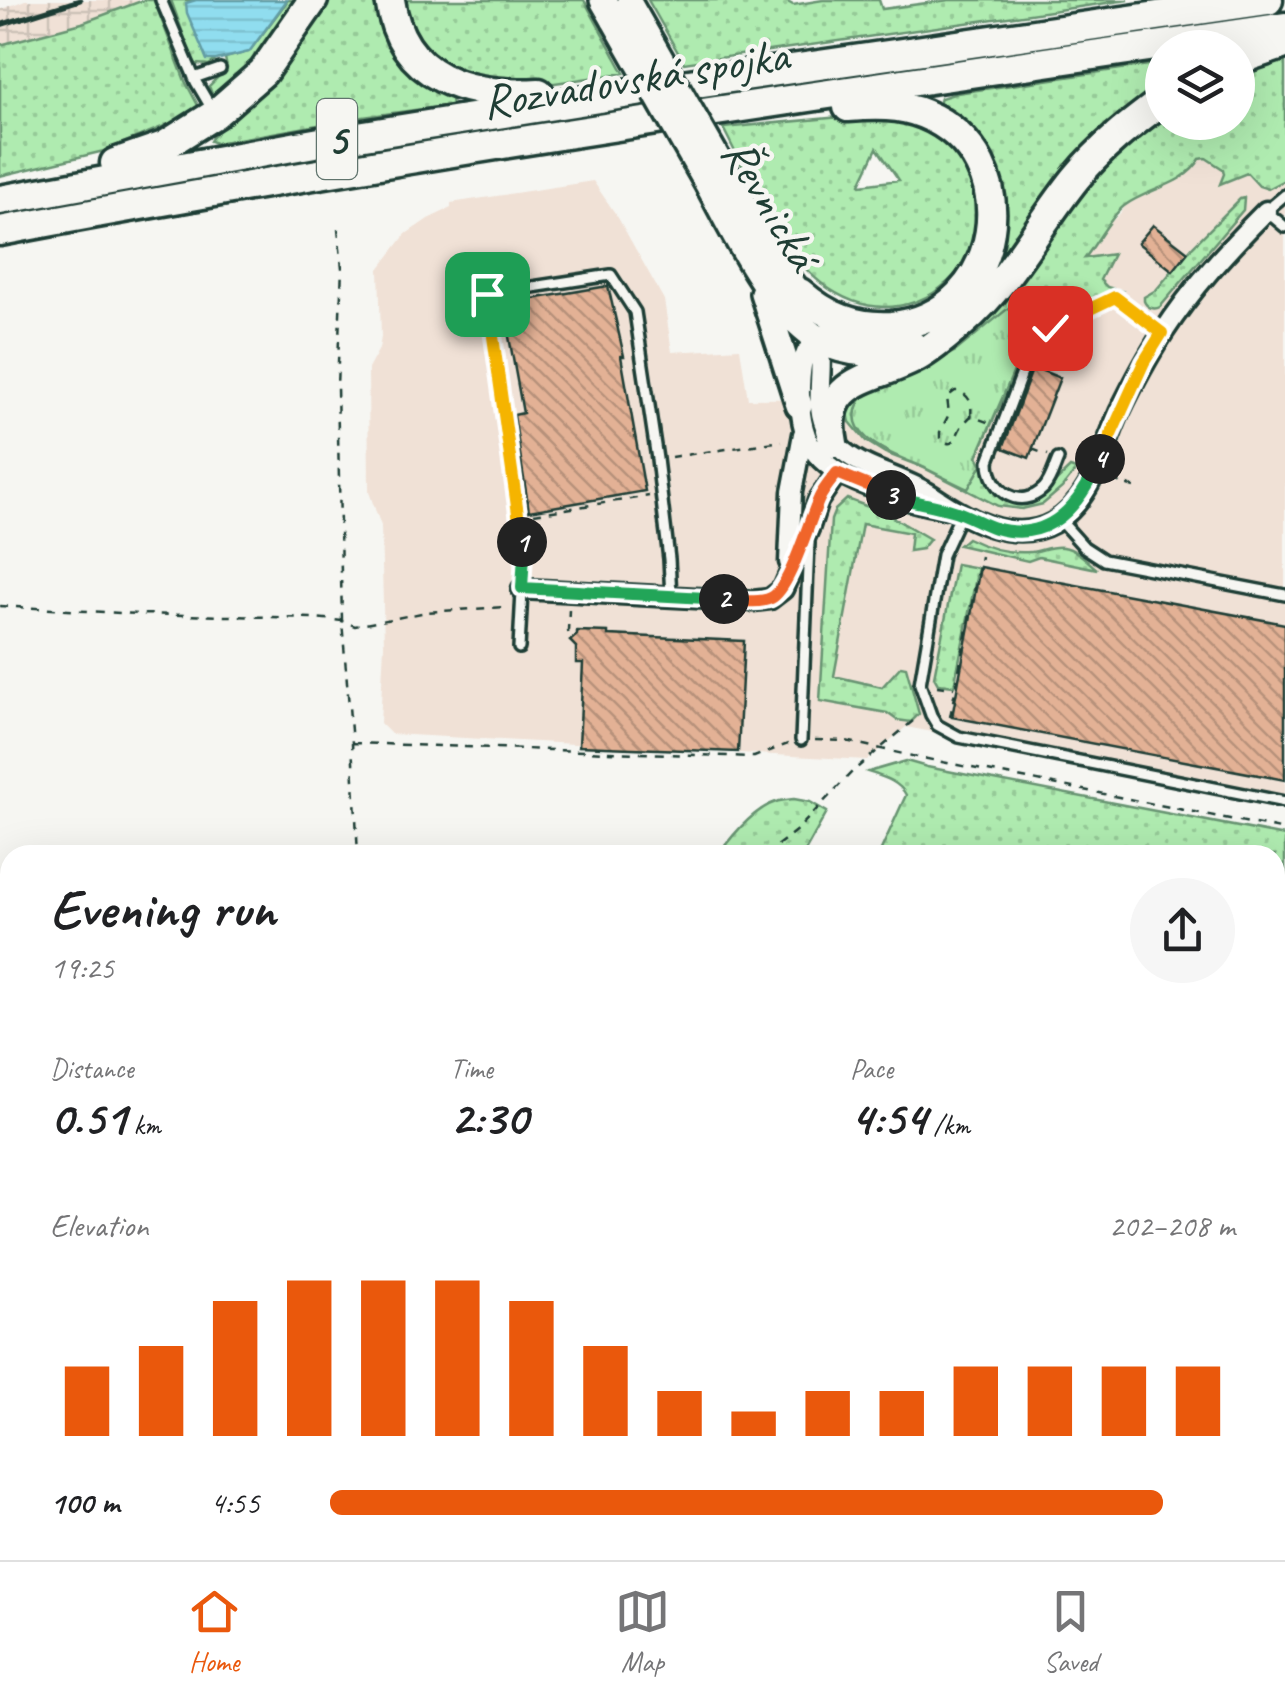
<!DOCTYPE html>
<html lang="en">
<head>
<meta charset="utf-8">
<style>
  body { margin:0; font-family:Caveat,sans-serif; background:#f6f6f6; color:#202124; height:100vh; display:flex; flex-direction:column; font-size:38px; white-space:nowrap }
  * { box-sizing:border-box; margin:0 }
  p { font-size:32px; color:#757577 }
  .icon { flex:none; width:55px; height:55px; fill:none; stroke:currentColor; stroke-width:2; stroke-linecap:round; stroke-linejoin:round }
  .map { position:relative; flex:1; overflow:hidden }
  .drawer { position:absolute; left:0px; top:845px; width:1285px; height:715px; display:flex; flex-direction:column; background:#fff; border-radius:30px 30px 0 0; box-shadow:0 10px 40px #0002 }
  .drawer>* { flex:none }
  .tools { position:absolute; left:1145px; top:30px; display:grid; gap:20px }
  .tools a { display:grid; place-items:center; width:110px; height:110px; border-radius:50%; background:#fff; box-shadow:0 10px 40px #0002; font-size:50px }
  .pin { position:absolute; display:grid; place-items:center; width:85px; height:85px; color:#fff; margin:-42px; border-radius:20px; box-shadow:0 5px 15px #0006 }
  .km { position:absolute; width:50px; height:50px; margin:-25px; border-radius:50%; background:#222; color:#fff; font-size:28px; line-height:50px; text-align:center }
  .round { display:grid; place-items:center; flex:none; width:105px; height:105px; border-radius:52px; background:#f6f6f6 }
  .head { display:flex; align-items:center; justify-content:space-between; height:170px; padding:0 50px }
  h1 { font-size:55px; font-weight:700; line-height:75px }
  .figures { display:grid; grid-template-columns:repeat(3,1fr); gap:15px; height:170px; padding:10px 50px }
  .figures div { display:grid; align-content:center }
  .figures b { font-size:50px; font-weight:700 }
  .figures small { font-size:28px; font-weight:400 }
  .figures p { font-size:28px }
  .chart { height:280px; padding:20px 50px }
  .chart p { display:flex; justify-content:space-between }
  .chart svg { width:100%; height:180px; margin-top:10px; stroke:#ea580c; stroke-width:6 }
  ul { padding:0 50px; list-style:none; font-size:32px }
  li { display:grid; grid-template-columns:160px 120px 1fr; align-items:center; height:75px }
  li i { height:25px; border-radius:12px; background:#ea580c }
  .tabs { display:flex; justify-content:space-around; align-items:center; height:140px; border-top:2px solid #e0e0e0; background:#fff; font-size:28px; color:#757577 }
  .tabs a { display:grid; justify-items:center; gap:5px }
  .tabs .active { color:#ea580c }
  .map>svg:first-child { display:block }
  .built { fill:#f0e1d6 }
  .industrial { fill:url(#industrial-grid) }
  .grass { fill:url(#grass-dots); stroke:#679472; stroke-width:2.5; fill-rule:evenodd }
  .park { fill:url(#park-tufts); stroke:#679472; stroke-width:2.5 }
  .water { fill:url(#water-rules); stroke:#639da4; stroke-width:2.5 }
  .building { fill:url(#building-back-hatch); stroke:#1f3d34; stroke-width:2.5 }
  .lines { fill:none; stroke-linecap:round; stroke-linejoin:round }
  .service-casing { stroke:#1f3d34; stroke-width:16 }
  .minor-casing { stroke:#1f3d34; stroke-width:25 }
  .secondary-casing { stroke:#1f3d34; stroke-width:32 }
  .trunk-casing { stroke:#1f3d34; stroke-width:35 }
  .path { stroke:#1f3d34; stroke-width:2.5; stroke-dasharray:8 8; stroke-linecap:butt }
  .service { stroke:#f6f6f2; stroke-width:9 }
  .minor { stroke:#f6f6f2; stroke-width:18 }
  .secondary { stroke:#f6f6f2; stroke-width:25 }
  .trunk { stroke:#f6f6f2; stroke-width:28 }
  .rail { stroke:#1f3d34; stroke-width:5 }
  .secondary-bridge-casing { stroke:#1f3d34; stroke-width:32; stroke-linecap:butt }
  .secondary-bridge { stroke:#f6f6f2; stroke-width:25 }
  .split-1-casing { stroke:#fff; stroke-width:20 }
  .split-2-casing { stroke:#fff; stroke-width:20 }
  .split-3-casing { stroke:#fff; stroke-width:20 }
  .split-4-casing { stroke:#fff; stroke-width:20 }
  .split-5-casing { stroke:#fff; stroke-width:20 }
  .split-1 { stroke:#f5b400; stroke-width:12 }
  .split-2 { stroke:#22a559; stroke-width:12 }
  .split-3 { stroke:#f0652b; stroke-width:12 }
  .split-4 { stroke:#22a559; stroke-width:12 }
  .split-5 { stroke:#f5b400; stroke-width:12 }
  .labels { text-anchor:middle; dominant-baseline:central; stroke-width:9; stroke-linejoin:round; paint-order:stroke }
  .shield { fill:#f6f6f2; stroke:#60746d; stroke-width:2.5 }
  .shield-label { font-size:45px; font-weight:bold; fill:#1f3d34 }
  .street-label { font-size:48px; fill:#1f3d34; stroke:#f6f6f2 }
</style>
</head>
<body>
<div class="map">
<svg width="1285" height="1560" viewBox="0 0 1285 1560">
  <defs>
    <pattern id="industrial-grid" width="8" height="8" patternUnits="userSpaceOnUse" patternTransform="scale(2.5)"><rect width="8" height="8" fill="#f0e1d6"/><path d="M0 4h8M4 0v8" fill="none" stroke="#cdc2b8"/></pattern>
    <pattern id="grass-dots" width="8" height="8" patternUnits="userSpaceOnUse" patternTransform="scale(2.5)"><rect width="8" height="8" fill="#afebb0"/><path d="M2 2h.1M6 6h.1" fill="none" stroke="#96ca98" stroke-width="1.8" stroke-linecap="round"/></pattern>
    <pattern id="park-tufts" width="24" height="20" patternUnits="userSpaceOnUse" patternTransform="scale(2.5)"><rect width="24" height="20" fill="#afebb0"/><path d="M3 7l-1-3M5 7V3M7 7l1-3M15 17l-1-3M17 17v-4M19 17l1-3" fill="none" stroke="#96ca98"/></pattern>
    <pattern id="water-rules" width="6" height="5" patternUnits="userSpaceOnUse" patternTransform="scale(2.5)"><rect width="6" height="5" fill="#90ddef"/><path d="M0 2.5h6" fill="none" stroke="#7cbfce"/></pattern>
    <pattern id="building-back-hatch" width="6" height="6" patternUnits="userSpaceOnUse" patternTransform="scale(2.5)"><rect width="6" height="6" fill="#e3b195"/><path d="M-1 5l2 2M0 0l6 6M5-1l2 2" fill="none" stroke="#b7917a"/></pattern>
  </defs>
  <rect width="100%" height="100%" fill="#f6f6f2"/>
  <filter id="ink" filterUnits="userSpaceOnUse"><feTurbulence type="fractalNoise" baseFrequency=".01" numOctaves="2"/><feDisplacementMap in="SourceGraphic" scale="20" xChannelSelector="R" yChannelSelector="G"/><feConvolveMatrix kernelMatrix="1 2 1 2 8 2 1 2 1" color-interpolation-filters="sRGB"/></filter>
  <g filter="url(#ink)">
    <path class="built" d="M1285,82V799L906,727L867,760L391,734L380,723L384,645L381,526L369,492L368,369L379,349L381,337L379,269L406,234L428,219L451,208V203L593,181L617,216L664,300L672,352L740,348L748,399L859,398L955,353L1119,215L1137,188L1238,122Z"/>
    <path class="industrial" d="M25,0H144L82,23L0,45V10Z"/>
    <path class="grass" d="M144,0H154L185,81L201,111L104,151L0,176V45L82,23Z
      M171,0H196L187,3L207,59L216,60L209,65L196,64L191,56Z
      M288,0H300L256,63L217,98L213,97L209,86L227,68L225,58L249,52Z
      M324,0H379L413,73L430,87L451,99L452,105L363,117L216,143L210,141C217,128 243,111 255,98C281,68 302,32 324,0Z
      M403,0H584L624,73L534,86L455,72L425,50L413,33Z
      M648,0H784L793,5L823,0H879L882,9L949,0H1128L684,63Z
      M1258,13L1257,20L794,87V79Z
      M1285,51V180L1268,189L1259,186L1247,173L1220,184L1224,174L1223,169L1206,158L1200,159C1184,186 1148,188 1124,206C1111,216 1096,244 1085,258L1113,254L1100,280L1107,287L1121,291L1079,309L1062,297L1055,303L1069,314L1040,330L1034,328L1030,335L1033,337L1027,346L977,456L992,488L1010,500L1045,492L1070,468L1076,470L1062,488L1043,504L1022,509L998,506L922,467L885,453L866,441L850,422L848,413L854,395L892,381L1086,181L1162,108V122H1238V67Z
      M1162,63V83L1102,133L1015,247L982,283C987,274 994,265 998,255C1002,245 1002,234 1003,224C1009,172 980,132 939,104L941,98L957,93Z
      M719,91V99L0,219V211L159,181Z
      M883,113C902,119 924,124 940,136C1043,212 929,366 821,283C779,250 748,176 723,128ZM877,148L899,180L861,185L860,184Z
      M1244,198L1243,210L1160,307C1154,310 1147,308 1144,301V297L1156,290L1193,246L1240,199Z
      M847,499L885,513L930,539L922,549L909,551L911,533L862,524L834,676L882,687L901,666L906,667L919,714L911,722L897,720L887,713L820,701L831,520L835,510Z
      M967,538C987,548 1008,554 1031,552C1041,551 1052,545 1063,547C1077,549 1087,561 1097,569L1039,557L1028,561L959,545Z
      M956,564L978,568L954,686L938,684L934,677Z
      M906,761L927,767L1285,836V958L1275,956V855H880V852L906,795C899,781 882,777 868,772Z
      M794,799L810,802L827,812L803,855H718C731,837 754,809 776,802C782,800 788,800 794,799Z"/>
    <path class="park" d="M1025,298L1036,304L1039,310L1037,318L977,456L982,465L968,489C953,482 939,475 925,468C898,456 833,437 863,396L956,351L1017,301Z"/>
    <path class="water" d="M196,0H287L249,52L216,60H207L187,13L186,3Z"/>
    <path class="building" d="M1153,225L1188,252L1173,271L1138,243Z
      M608,286L624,356H621L645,491L529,511L514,415L523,413L503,304Z
      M1033,367L1060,378L1029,458L1003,448Z
      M980,567L1285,624V780L952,717Z
      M577,631L608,632V635L744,641L738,752L579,746L583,663H576V647L570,641L577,635Z"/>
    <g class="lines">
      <g class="service-casing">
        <path id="service" d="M161,0L196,82L213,111
          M194,78L220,69
          M1285,195L1266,211L1285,227
          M1058,459C1054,468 1051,480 1044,488C1020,512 989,491 989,461L1034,341L1050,328L1115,297L1162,333
          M961,514L942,555L920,684L931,715L937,725L959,737L1285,802
          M1059,519L1084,547L1104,560L1285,595
          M519,648L524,554L487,294L611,275L635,312L657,459L669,559L671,596
          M801,740L809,543
          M1275,1211H1285
          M0,1237L10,1235"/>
      </g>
      <g class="minor-casing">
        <path id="minor" d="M818,339C824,365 818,383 820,407C827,468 891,468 933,496C967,519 1013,545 1053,523C1091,503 1103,449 1119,413C1132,386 1146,359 1163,333C1192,288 1228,249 1266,211
          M818,339C801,351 801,368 800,388C798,450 821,469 876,489C898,498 920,504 943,508
          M789,562L792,492L803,434
          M522,589L753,601L770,599L783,589L810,526L818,501L837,473"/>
      </g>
      <g class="secondary-casing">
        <path id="secondary" d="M603,0L615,21
          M731,183L777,263L810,309
          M709,186C737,238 768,305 818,339
          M763,293L799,405"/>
      </g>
      <g class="trunk-casing">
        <path id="trunk" d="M390,0C401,80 469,97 539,93
          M1238,60L1285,44
          M115,163L164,146L215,114L263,72L313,0
          M0,200L320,142L675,86L1268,0
          M0,231C426,150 856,90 1285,27
          M800,293C826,316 854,328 891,326C1003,317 1031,158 924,114C900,104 874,105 848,107
          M818,339C850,354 879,355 913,346
          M833,443C820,379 872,380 913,359C931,350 946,336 962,323C1009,283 1038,225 1076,178C1101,147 1131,124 1162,101"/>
      </g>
      <path class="path" d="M338,229L342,268L337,386L342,621L352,743L358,855
        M971,416C972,404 971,397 959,391H955L947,397L949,414L940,432V439C957,451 955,434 962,426C965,422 968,419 971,416L990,423
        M1032,449L1048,455
        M671,457L782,441
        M1112,480L1134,487
        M534,514L649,496
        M0,606L138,614L316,618L342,621L355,626L427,612L505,607
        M569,609L568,631L570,641H572
        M937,686L954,688
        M950,717L981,556
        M815,740L846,741L912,756L1285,830
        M352,743L754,757L788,744
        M765,855L798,829L852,772L919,716
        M1275,1176L1285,1174
        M1275,1273L1276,1244L1280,1222
        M1275,1324L1285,1392
        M674,1560L675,1550"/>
      <use href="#service" class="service"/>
      <use href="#minor" class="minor"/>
      <use href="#secondary" class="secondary"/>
      <use href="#trunk" class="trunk"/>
      <path class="rail" d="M0,25L80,0"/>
      <g class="secondary-bridge-casing">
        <path id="secondary-bridge" d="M629,4L731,183
          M615,21L709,186"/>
      </g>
      <use href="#secondary-bridge" class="secondary-bridge"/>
    </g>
  </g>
  <g class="lines" filter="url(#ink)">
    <g class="split-1-casing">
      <path id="split-1" d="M487,294L522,542"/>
    </g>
    <g class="split-2-casing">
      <path id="split-2" d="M522,542L524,554L522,588L724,599"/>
    </g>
    <g class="split-3-casing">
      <path id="split-3" d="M724,599C739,600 758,604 771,598C790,589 809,520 819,499C823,490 830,482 837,473L891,495"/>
    </g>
    <g class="split-4-casing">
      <path id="split-4" d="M891,495C911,502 931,504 951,510C966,514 980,523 995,528C1050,544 1081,504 1100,459"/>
    </g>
    <g class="split-5-casing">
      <path id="split-5" d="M1050,328L1115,297L1162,333L1144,362L1100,459"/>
    </g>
    <use href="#split-1" class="split-1"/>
    <use href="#split-2" class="split-2"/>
    <use href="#split-3" class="split-3"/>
    <use href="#split-4" class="split-4"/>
    <use href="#split-5" class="split-5"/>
  </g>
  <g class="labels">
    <rect class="shield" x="317" y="99" width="40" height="80" rx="8"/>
    <g class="shield-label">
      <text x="337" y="139">5</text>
    </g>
    <g class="street-label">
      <text transform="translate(635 78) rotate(-9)">Rozvadovská spojka</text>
      <text transform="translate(771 204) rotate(59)">Řevnická</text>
    </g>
  </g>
</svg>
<div class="tools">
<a><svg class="icon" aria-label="layers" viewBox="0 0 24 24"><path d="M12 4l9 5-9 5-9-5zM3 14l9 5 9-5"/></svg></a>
</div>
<div class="pin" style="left:487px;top:294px;background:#1e9e55"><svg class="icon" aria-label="arrive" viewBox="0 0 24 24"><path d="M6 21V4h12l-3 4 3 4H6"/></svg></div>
<div class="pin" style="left:1050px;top:328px;background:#d93025"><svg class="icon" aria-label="check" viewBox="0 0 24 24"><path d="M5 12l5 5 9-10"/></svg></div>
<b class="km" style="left:522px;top:542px">1</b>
<b class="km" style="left:724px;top:599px">2</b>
<b class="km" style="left:891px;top:495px">3</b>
<b class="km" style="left:1100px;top:459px">4</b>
<section class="drawer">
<div class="head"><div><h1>Evening run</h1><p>19:25</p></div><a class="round"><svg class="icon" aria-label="share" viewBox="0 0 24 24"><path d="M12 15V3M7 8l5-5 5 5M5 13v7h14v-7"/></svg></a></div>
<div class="figures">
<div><p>Distance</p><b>0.51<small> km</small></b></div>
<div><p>Time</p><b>2:30</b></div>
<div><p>Pace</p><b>4:54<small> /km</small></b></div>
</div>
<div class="chart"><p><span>Elevation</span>202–208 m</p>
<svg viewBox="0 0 160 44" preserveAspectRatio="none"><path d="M5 44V27M15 44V22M25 44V11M35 44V6M45 44V6M55 44V6M65 44V11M75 44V22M85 44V33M95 44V38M105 44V33M115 44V33M125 44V27M135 44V27M145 44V27M155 44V27"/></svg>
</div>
<ul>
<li><b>100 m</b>4:55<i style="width:92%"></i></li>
</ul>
</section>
</div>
<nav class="tabs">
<a class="active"><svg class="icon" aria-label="home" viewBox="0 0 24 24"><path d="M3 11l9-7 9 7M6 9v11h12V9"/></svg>Home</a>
<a><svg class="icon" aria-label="map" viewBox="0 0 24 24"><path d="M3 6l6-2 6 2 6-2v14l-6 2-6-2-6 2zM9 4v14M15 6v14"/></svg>Map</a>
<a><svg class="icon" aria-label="saved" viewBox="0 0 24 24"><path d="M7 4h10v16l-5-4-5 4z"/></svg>Saved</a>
</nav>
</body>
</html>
